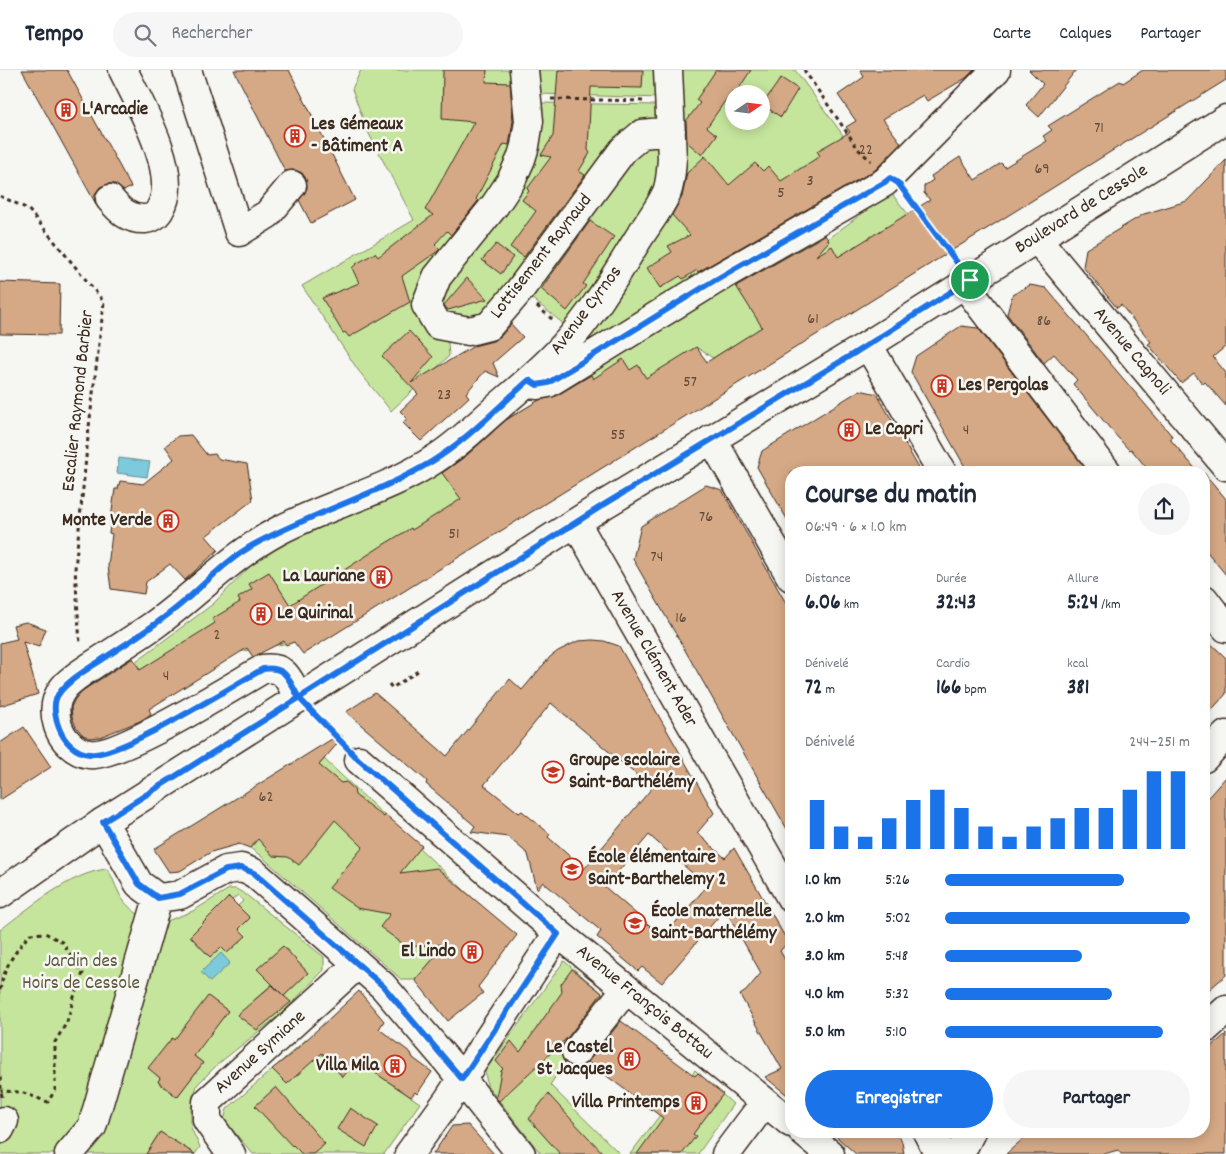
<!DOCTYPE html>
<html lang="fr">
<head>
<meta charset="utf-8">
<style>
  body { margin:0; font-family:Dekko,sans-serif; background:#f6f6f7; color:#1f2937; height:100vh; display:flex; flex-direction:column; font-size:19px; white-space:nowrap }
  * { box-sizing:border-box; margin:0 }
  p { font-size:16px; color:#747a83 }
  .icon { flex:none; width:28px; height:28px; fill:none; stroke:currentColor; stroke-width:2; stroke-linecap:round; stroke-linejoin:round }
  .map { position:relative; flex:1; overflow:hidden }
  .panel { position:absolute; left:785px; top:396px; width:425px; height:672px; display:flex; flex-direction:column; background:#fff; border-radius:20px; box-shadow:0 2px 12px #0003 }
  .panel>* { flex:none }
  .needle { width:32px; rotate:76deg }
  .controls { position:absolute; left:725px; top:15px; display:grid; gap:10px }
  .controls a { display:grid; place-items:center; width:45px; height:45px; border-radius:50%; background:#fff; box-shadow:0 2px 12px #0003; font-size:25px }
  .pin { position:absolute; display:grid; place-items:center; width:42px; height:42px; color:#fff; margin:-21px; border:2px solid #fff; border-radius:50%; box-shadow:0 1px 5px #0007 }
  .round { display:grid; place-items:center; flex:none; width:52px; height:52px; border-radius:26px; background:#f6f6f7 }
  .overview { display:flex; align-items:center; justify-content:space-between; height:85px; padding:0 20px }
  h1 { font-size:28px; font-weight:700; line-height:38px }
  .metrics { display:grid; grid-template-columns:repeat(3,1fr); gap:8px; height:85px; padding:5px 20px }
  .metrics div { display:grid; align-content:center }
  .metrics b { font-size:21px; font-weight:700 }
  .metrics small { font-size:14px; font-weight:400 }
  .metrics p { font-size:14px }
  .chart { height:140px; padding:10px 20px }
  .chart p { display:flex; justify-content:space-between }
  .chart svg { width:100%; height:90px; margin-top:5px; stroke:#1a73e8; stroke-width:6 }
  .cta { display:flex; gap:10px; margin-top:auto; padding:10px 20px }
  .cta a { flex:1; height:58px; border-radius:30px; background:#1a73e8; color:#fff; font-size:20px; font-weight:700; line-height:58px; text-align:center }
  .cta a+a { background:#f6f6f7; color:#1f2937 }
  ul { padding:0 20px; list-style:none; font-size:16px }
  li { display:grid; grid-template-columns:80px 60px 1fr; align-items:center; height:38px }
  li i { height:12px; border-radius:6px; background:#1a73e8 }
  header { display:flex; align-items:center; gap:30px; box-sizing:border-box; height:70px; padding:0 25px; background:#fff; border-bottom:1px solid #e0e1e3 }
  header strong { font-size:24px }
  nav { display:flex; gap:28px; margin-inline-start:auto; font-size:18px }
  .search { width:350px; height:45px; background:#f6f6f7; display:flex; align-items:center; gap:12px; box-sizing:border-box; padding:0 18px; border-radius:28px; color:#747a83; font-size:19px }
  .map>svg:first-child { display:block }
  .green { fill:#c5e59d; stroke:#80885e; fill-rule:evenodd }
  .water { fill:#7dcadc; stroke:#638a90 }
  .building { fill:#d5a986; stroke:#3b2a1e; fill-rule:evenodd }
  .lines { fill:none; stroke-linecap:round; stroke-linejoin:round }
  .minor-casing { stroke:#3b2a1e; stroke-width:31 }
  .major-casing { stroke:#3b2a1e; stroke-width:31 }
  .path { stroke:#3b2a1e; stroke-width:3; stroke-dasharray:4 4; stroke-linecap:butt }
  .minor { stroke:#f6f6f2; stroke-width:28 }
  .major { stroke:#f6f6f2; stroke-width:28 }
  .route-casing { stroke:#fff; stroke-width:10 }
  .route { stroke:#1a73e8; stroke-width:6 }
  .labels { text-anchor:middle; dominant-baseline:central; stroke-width:5; stroke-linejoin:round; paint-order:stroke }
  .number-label { font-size:16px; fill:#624a38 }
  .poi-label { font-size:19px; font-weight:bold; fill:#3b2a1e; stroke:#f6f6f2; text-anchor:start }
  .street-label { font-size:19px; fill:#3b2a1e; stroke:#f6f6f2 }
  .park-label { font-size:19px; fill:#5e593e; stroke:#f6f6f2 }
</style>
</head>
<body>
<header>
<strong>Tempo</strong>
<div class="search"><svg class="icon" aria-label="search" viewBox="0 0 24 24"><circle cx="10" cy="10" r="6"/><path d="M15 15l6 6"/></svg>Rechercher</div>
<nav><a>Carte</a><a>Calques</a><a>Partager</a></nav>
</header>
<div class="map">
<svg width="1226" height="1084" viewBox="0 0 1226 1084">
  <rect width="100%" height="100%" fill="#f6f6f2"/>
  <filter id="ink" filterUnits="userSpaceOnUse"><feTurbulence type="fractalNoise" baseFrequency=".02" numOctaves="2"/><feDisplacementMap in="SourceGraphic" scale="10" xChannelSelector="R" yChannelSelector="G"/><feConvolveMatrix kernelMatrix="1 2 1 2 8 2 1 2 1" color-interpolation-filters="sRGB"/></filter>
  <g filter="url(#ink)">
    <path class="green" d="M361,0H518L513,83L458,169L428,260L448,273L449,286L391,341L358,300L302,216L414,150L367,60L352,19Z
      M535,0H659L660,28L539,24Z
      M679,0H795L854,80L869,94V107L548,304L667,140ZM734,24H761V51H734Z
      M541,33L659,35L657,49L488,239L463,251L452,253L437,234Z
      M661,74L659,103L652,125L565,255L525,223L641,76Z
      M891,123L908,144L755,265L745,268L713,288L696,277L671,326L413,462L312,521L294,572L140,600L135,592L213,534L271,475L307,462L417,416L441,400L482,364L588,301L809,160L818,174L827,169Z
      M324,689L480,835L415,910H402L261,786L250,778Z
      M107,799C113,807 114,813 118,821C123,833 132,840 142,847L154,846L167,851L193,841L229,819H236L245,824L324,887V900L282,943L218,994L197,1015L191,1038V1058L200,1077L195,1084H181L185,1078L160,1062L147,1082L149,1084H0V860C29,838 70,803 107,799ZM238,825L243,831L238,836L250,848L239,859L245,866L227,883L221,877L210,887L190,866L229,828L232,830ZM283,876L308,903L284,926L290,932L251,933L272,914L257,899ZM208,927L228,941L207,968L188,954ZM172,968L203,993L177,1027L158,1012L160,1008L149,998Z
      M564,891L607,927L550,1015L620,1084H541L487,1015L485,1001Z
      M308,968L342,1007L356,990L420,1033L384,1084H253L224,1050L227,1039Z
      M695,1000L733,1034L698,1084H630Z"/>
    <path class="water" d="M119,388L150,392L147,407L117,403Z
      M221,883L230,893L210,912L201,902Z"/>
    <path class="building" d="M22,0H67L131,117L124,121L115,114H108L100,117L95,124V131L97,136Z
      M234,0H289L355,130L311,153L299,130L307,118L306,109L302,103L295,100L285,101Z
      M443,0H487L486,12L510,13L513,51L509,75L504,74L476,129L478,131L451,165L447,161L435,174L440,179L438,181L402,206L410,232L349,267L345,262L343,263L322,228L359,213L352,198L356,194L375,183L378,187L433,145L425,140L474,52L442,49Z
      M558,0H643L642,18L591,17L588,80L590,83L579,101L585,105L524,187L510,177L536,141L522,130L529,121L527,119L551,87L541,85L553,66Z
      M716,0H751L736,23L732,21L707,57L717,65L702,85L687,72L686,51L700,33L696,30Z
      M860,0H974L966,8L927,31L923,25L883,49L901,73L875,100L698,202L697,200L683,209L680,206L660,218L647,198L672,182L668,176L690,165L672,145L682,127L687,103L705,86L729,115L755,93L763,101L768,96L781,111L820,86L817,81L850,62L846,57L856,51L838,25L864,7Z
      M1029,0H1076L1039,47L1026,35L1043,14Z
      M1143,0H1226V10L303,584L294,572L286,575L284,571L253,587L247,578L149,639L151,644L140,651L100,667L90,668L83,665L76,657L72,647L71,637L75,629L82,621L133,588L140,600L215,553L212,549L240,532L238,528L252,519L249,514L269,502L290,535L383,475L411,458L412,460L461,429L442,403L467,385L506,350L539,330L556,326L591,305L593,309L623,289L630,300L638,295L646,308L696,277L707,292L762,257L736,216L825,165L829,171L816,186L832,176L838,187L930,130L924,123V116L933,110L931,106L960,87L975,110L1001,93L1005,97L1047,71L1043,66L1052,60L1048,56L1120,11L1123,13Z
      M781,8L798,19L781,47L762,35Z
      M1226,90V276L1213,287L1226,303V336L1205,312L1203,314L1194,303L1181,313L1148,274L1151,272L1121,235L1117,238L1083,197L1086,179L1144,144L1187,131Z
      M590,151L614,167L583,214L586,216L567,241L541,219Z
      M496,174L513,187L501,204L482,190Z
      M467,208L487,229L448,240L444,235Z
      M0,212L60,214L59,265L0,264Z
      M1030,215L1046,218L1173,367L1170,369L1198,402H1150L1131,379L1129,380L1112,361L1073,314L1077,310L1054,284L1044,293L1007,244L1012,225Z
      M511,254L523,267L493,293L499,307L485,301L466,323L469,327L421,371L403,353L407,348L400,341L418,324L382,286L409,261L433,287L411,313L474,276L493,271L501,266Z
      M961,256L978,258L1088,402H968L911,302L916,286Z
      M860,320L877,324L921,402H791V456L757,397L762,381Z
      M191,365L207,385L215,384L219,389L247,394L253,430L206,466L218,480L185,510L170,494L146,512L144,524L111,519L108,496L112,464L109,463L115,419H118L120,411L143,414L174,389L165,376L178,366Z
      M1204,403L1226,429V505L1204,478Z
      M706,415L722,420L791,542V766L633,489L641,456Z
      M26,552L46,559L39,577L23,572L38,624L0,636V573L17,569L13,555Z
      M1204,567L1226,588V624L1204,648Z
      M593,570L604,571L619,576L714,743L697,763L725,788L734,778L788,872L780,881L791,900V1028L765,1007L782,999L740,925L746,921L761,903L725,839L662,913L642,897L638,901L597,867L601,861L543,812L537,819L528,784L508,767L471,762L475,756L426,714L427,711L346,642L375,623L447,686L510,609L522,620L550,587L558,581L578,571ZM551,633L652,718L584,799L548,767L550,764L522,741L519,743L484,715ZM649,765L707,816L663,867L605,817Z
      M24,657L51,697L0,730V673Z
      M340,664L343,667L319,695L341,713L346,712L354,719L355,725L384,747L386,745L422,776L400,803L437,798L517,865L478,917L483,923L448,951L415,910L446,874L407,877L380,857L390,844L357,838L329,818L363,777L335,750L299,795L288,787L273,786L258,769L250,778L239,774L211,782L180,801L169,802L154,779Z
      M1226,707V905L1204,924V732Z
      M229,827L250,848L239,859L246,866L227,883L221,877L210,887L190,866Z
      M283,876L308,903L284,926L291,932L257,960L237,945L272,915L284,926L257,899Z
      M572,899L602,923L568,967L499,1031L496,1028L501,1001L503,999L496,991L511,971L520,982L562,922L561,914Z
      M359,921L384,951L379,959L411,983L413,988L432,1002L417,1024L415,1022L411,1027L356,990L343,1007L322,983L287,1014L272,999L290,985Z
      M208,926L228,941L194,986L203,993L177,1027L158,1012L160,1008L148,998L172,968L174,970Z
      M621,951L695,1006L698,1003L723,1024L693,1064L696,1066L682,1084H637L663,1048L588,992Z
      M1226,964V1084H1121L1118,1080L1104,1084H1006L1025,1067L1036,1062H1204V983Z
      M276,1017L325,1074L313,1084H302L293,1075L292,1076L255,1036Z
      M548,1024L570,1048L604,1084H560L529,1049Z
      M350,1038L378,1056L366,1077L337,1059Z
      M468,1055L494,1084H433L452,1056Z
      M160,1062L195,1084H146Z
      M831,1062H897L902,1072L904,1084H856Z"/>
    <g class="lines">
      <g class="minor-casing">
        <path id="minor" d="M187,0L239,162L268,144L292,115
          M524,0L529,51L525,76L521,89L511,111L495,135L437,207L426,235L438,255L469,261L489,256L519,221L623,80L642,64L671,61
          M110,129C119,140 129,150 145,149C155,148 159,143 163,133C177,98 139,33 123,0
          M1037,169L1226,396
          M964,214L1107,402
          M868,275L942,402
          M530,311L537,315L548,313L715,210L885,112L996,0
          M712,369L791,507
          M576,453L791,828
          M1204,529L1226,558
          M299,628C288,610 287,596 263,599C233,616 118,689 89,684C74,682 62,669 58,656C53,640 55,627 66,615C74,607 84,601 93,595C113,582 134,569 154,555C197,524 231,486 278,461C329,434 387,421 435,389C456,376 473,359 491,343C515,322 540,302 561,279C590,248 613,210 635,174C645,157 659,140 667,122C671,111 671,100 672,89L668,0
          M1204,688L1226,665
          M359,690L558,863L791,1053
          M103,752L139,814L158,828L180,825L226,800L241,798L254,803L383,916L448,992L521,1084
          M1204,960L1226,940
          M576,982L626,919
          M0,1059L4,1051
          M803,1062L830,1084
          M927,1062L935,1077L947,1084
          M69,1084L92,1057L158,828
          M231,1084L207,1050V1032L358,894
          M409,1084L448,1030L558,863
          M726,1084L765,1032
          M960,1084L971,1062"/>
      </g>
      <g class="major-casing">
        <path id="major" d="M0,824L103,752L605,434L868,275L1226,49"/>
      </g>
      <path class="path" d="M804,0L859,80L871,91
        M551,29L645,31
        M906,125L955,190
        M0,126L28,139L104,232L89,357L75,499L80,574
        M537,236L553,250
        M389,614L392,618L421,599
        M317,646L342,672
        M0,920C5,895 14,883 30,864L45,863L62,872L83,903L74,927L67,952L55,972V1020L48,1032L21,1022L1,1021
        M0,1007L2,1028"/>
      <use href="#minor" class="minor"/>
      <use href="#major" class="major"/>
    </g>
  </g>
  <g class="lines" filter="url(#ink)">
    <g class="route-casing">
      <path id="route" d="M970,210L898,113L890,108L885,112L715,210L548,313L537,315L529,310C498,337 466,371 431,392C376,425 312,443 255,474C227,489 204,515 180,535C155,556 127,573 100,591C87,599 61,615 56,629C53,637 56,651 59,658C64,671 75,683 90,684C119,688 232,616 263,599C287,596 288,609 299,628L103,752L139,814L158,828L180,824L226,800L241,798L254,803L383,916L462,1009L558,864L359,690L299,628L605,434L853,284L970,210"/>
    </g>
    <use href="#route" class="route"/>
  </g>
  <defs>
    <g id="building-ring" transform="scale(1.125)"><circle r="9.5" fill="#f6f6f2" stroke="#c8321e" stroke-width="1.5"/><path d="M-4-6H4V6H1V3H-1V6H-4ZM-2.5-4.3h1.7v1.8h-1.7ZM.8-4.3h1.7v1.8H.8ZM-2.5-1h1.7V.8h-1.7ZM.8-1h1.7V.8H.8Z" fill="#c8321e"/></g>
    <g id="school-ring" transform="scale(1.125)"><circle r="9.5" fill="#f6f6f2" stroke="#c8321e" stroke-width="1.5"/><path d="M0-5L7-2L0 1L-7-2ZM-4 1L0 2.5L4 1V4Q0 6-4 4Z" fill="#c8321e"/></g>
  </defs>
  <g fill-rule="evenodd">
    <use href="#building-ring" x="66" y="40"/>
    <use href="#building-ring" x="295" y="66"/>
    <use href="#building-ring" x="942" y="316"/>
    <use href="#building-ring" x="849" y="360"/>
    <use href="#building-ring" x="168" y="451"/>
    <use href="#building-ring" x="381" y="507"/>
    <use href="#building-ring" x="261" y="544"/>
    <use href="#school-ring" x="553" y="702"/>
    <use href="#school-ring" x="572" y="799"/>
    <use href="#school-ring" x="635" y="853"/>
    <use href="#building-ring" x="472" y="882"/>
    <use href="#building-ring" x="629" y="989"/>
    <use href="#building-ring" x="395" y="996"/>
    <use href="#building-ring" x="696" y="1033"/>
  </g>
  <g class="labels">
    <g class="number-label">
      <text x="1099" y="58">71</text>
      <text x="866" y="80">22</text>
      <text x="1042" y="99">69</text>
      <text x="810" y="111">3</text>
      <text x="781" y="123">5</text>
      <text x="813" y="249">61</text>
      <text x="1044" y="251">86</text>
      <text x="690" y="312">57</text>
      <text x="444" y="325">23</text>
      <text x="966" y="360">4</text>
      <text x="618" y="365">55</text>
      <text x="706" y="447">76</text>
      <text x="454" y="464">51</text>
      <text x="657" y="487">74</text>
      <text x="681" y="548">16</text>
      <text x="217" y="565">2</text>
      <text x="166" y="606">4</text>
      <text x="266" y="727">62</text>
    </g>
    <g class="poi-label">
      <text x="82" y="40">L'Arcadie</text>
      <text x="311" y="55">Les Gémeaux<tspan x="311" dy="22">- Bâtiment A</tspan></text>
      <text x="958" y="316">Les Pergolas</text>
      <text x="865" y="360">Le Capri</text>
      <text x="152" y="451" text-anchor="end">Monte Verde</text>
      <text x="365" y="507" text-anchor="end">La Lauriane</text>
      <text x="277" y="544">Le Quirinal</text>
      <text x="569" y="691">Groupe scolaire<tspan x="569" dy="22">Saint-Barthélémy</tspan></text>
      <text x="588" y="788">École élémentaire<tspan x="588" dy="22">Saint-Barthelemy 2</tspan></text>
      <text x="651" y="842">École maternelle<tspan x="651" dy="22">Saint-Barthélémy</tspan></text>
      <text x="456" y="882" text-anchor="end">El Lindo</text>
      <text x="613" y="978" text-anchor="end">Le Castel<tspan x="613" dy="22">St Jacques</tspan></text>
      <text x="379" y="996" text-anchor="end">Villa Mila</text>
      <text x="680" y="1033" text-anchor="end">Villa Printemps</text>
    </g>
    <g class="street-label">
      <text transform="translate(1082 140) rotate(-32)">Boulevard de Cessole</text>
      <text transform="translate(542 187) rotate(-52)">Lottisement Raynaud</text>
      <text transform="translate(587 241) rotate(-53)">Avenue Cyrnos</text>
      <text transform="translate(1131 282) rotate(50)">Avenue Cagnoli</text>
      <text transform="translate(79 331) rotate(-84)">Escalier Raymond Barbier</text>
      <text transform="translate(653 589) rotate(60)">Avenue Clément Ader</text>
      <text transform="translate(644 933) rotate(39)">Avenue François Bottau</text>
      <text transform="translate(261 983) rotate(-42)">Avenue Symiane</text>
    </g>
    <g class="park-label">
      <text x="81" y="892">Jardin des<tspan x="81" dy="22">Hoirs de Cessole</tspan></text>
    </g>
  </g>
</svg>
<div class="controls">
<a><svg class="needle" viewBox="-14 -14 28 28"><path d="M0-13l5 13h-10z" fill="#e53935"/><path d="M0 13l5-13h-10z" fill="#747a83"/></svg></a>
</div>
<div class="pin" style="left:970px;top:210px;background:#1e9e55"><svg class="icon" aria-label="arrive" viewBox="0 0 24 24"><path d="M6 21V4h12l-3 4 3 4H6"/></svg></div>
<section class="panel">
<div class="overview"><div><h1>Course du matin</h1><p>06:49 · 6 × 1.0 km</p></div><a class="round"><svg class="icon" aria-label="share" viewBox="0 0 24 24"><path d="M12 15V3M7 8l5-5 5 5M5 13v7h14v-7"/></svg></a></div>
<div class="metrics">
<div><p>Distance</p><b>6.06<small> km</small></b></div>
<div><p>Durée</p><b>32:43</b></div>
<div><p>Allure</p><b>5:24<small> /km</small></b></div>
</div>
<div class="metrics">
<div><p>Dénivelé</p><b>72<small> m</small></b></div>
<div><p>Cardio</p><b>166<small> bpm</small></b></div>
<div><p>kcal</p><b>381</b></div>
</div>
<div class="chart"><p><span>Dénivelé</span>244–251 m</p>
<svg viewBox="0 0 160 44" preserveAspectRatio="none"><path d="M5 44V20M15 44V33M25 44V38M35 44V29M45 44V20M55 44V15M65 44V24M75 44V33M85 44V38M95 44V33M105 44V29M115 44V24M125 44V24M135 44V15M145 44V6M155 44V6"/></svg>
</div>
<ul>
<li><b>1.0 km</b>5:26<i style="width:73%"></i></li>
<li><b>2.0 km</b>5:02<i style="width:100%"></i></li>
<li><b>3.0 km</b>5:48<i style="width:56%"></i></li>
<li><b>4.0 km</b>5:32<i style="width:68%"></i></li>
<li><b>5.0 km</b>5:10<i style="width:89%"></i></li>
</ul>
<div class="cta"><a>Enregistrer</a><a>Partager</a></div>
</section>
</div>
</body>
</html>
